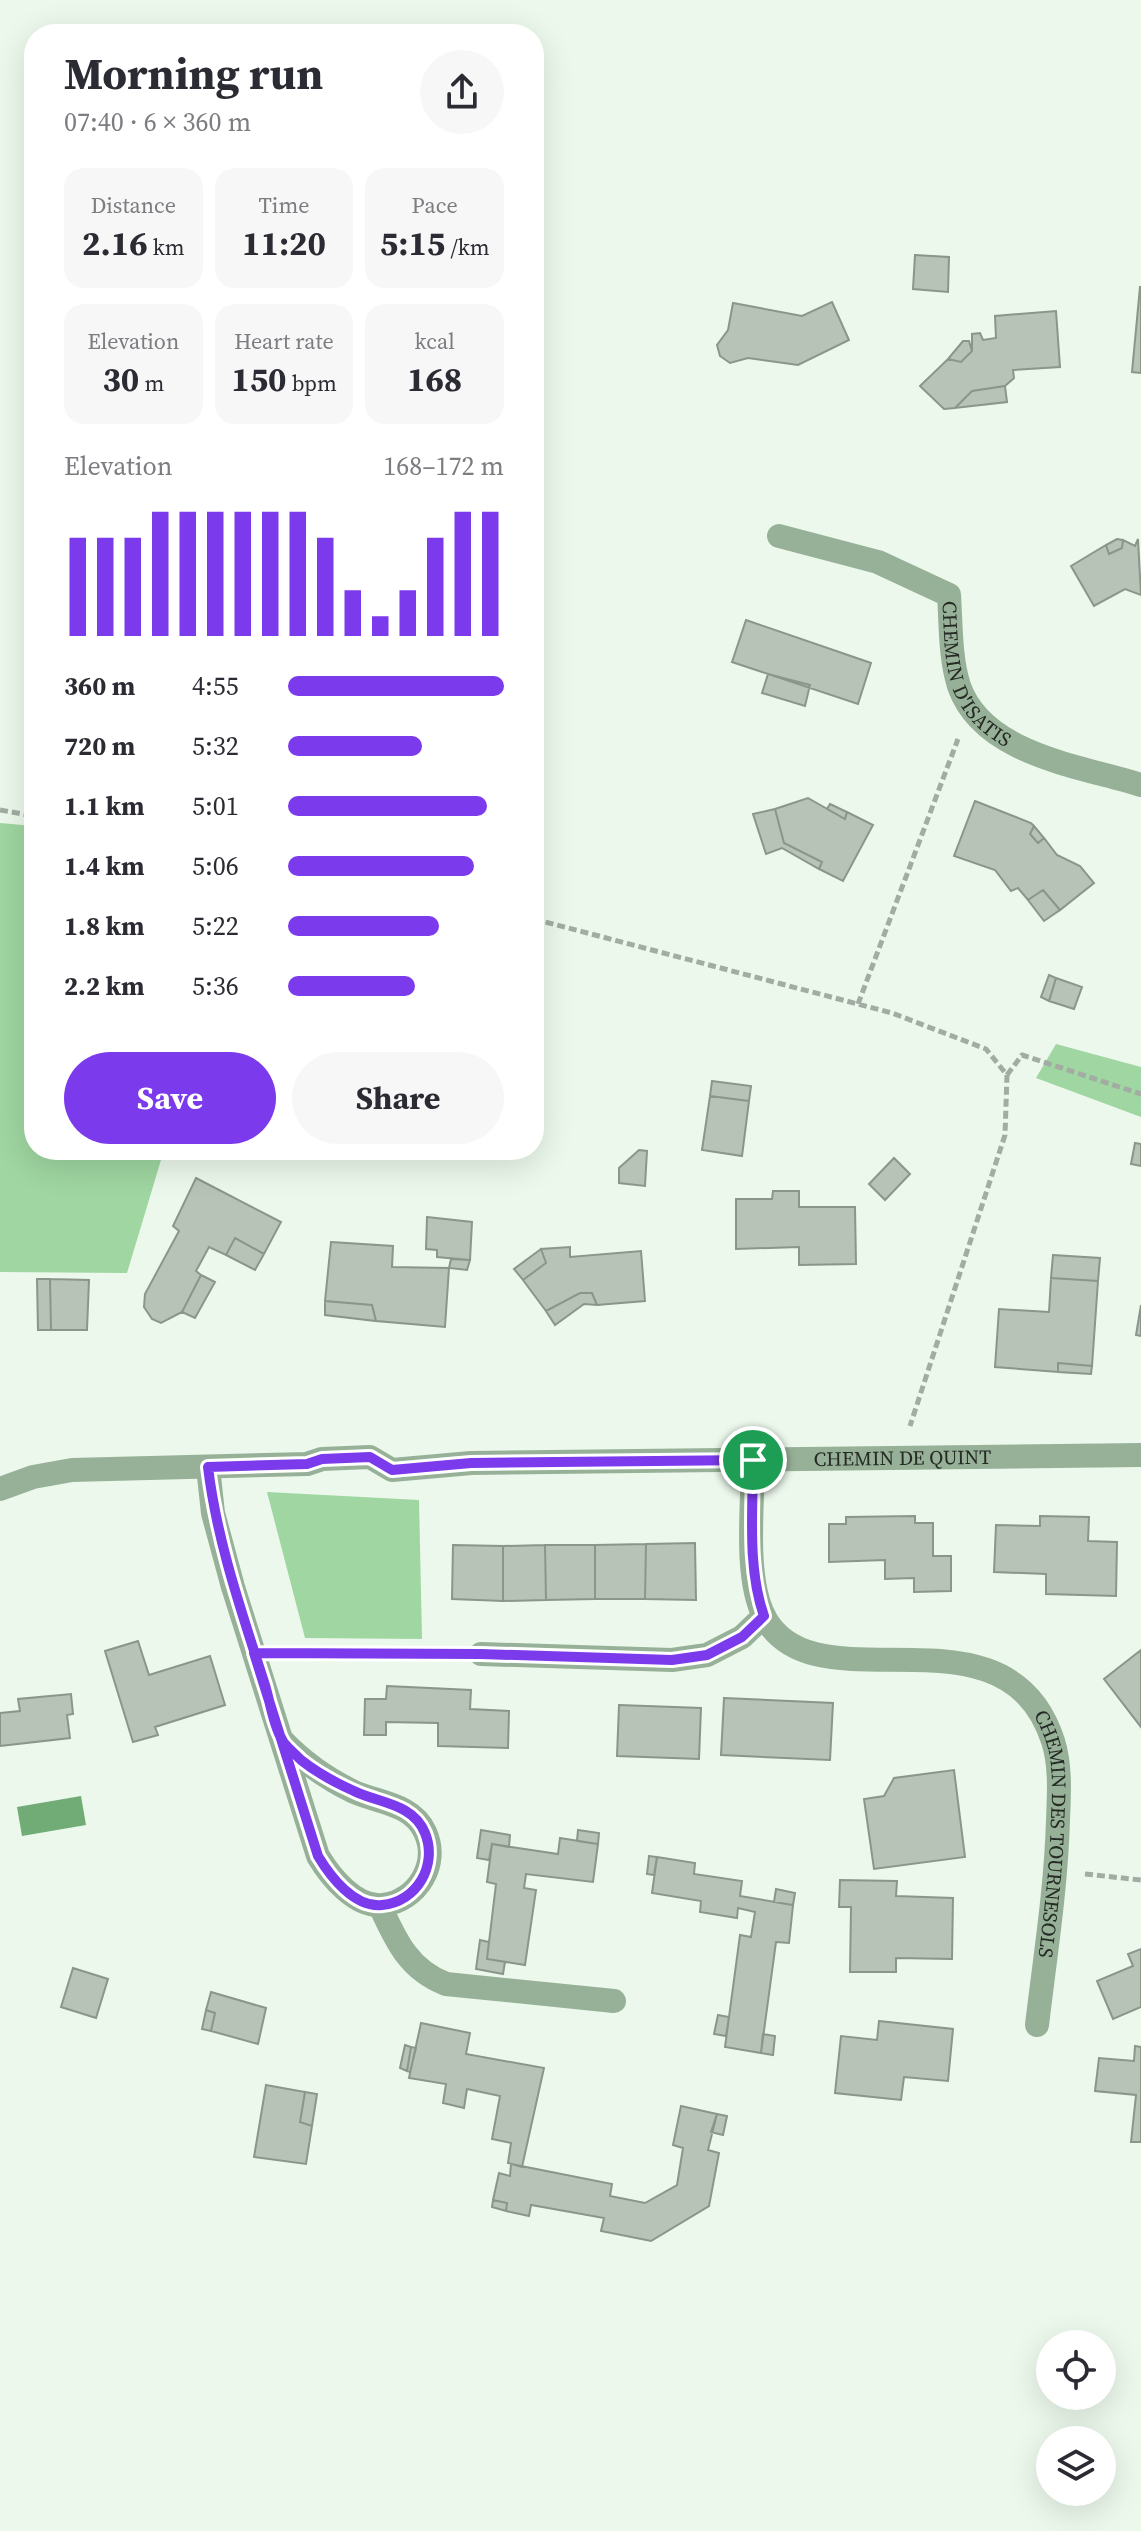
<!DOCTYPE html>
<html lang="en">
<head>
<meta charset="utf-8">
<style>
  body { margin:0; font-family:"Source Serif 4",serif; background:#f7f7f7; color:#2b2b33; height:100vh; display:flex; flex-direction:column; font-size:30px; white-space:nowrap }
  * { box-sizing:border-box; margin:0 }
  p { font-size:26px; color:#7c7c81 }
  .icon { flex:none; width:44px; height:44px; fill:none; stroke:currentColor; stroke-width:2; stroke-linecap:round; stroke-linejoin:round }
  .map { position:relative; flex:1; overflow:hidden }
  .details { position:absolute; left:24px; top:24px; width:520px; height:1136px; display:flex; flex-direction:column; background:#fff; border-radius:32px; box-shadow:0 8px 32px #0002 }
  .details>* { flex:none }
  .fabs { position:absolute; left:1036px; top:2330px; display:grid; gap:16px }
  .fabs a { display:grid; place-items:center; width:80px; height:80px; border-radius:50%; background:#fff; box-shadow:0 8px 32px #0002; font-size:40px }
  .pin { position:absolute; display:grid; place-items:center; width:68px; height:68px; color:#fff; margin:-34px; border:4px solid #fff; border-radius:50%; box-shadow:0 2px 8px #0007 }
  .round { display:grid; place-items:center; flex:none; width:84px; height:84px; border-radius:42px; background:#f7f7f7 }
  .summary { display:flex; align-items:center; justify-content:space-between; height:136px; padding:0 40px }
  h1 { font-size:44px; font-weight:700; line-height:60px }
  .stats { display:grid; grid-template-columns:repeat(3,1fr); gap:12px; height:136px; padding:8px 40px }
  .stats div { display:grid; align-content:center; border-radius:20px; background:#f7f7f7; text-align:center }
  .stats b { font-size:34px; font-weight:700 }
  .stats small { font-size:22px; font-weight:400 }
  .stats p { font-size:22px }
  .chart { height:224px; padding:16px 40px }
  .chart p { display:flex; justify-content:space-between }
  .chart svg { width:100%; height:144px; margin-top:8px; stroke:#7c3aed; stroke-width:6 }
  .primary-button { display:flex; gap:16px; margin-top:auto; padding:16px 40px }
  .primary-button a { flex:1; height:92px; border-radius:48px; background:#7c3aed; color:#fff; font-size:32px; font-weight:700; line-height:92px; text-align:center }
  .primary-button a+a { background:#f7f7f7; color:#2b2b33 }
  ul { padding:0 40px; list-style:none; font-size:26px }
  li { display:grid; grid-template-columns:128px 96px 1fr; align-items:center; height:60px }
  li i { height:20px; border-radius:10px; background:#7c3aed }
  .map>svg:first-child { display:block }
  .green { fill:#9fd6a1 }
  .water { fill:#71ab75 }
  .building { fill:#b7c3b7; stroke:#8b968b; stroke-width:2 }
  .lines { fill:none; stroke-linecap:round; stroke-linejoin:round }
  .path { stroke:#a2aca2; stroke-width:5; stroke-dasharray:8 4; stroke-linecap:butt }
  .minor { stroke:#97b198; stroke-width:24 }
  .route-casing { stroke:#fff; stroke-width:16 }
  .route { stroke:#7c3aed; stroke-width:10 }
  .labels { text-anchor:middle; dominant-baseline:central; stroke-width:6; stroke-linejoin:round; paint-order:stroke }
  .street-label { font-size:20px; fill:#252a25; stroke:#fff }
</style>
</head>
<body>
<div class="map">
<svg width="1141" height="2531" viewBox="0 0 1141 2531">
  <rect width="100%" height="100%" fill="#ecf8ec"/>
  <path class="green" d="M0,823L34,826V1150H164L127,1273L0,1272Z
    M1056,1044L1141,1067V1117L1036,1078Z
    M267,1492L419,1500L422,1639L305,1638Z"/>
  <path class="water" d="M81,1796L86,1825L22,1836L17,1807Z"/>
  <path class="building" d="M915,255L949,257L948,292L913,289Z
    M1140,287H1141V373L1132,372Z
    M832,302L849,340L798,365L748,358L730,363L720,356L717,345L728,330L733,303L802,316Z
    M1056,311L1060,367L1013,370L1014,378L1005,386L972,391L955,408L944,409L920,386L948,359L961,362L972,351V334L980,333L983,340L996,338L995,316Z
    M963,341H969L972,351L961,362L948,359Z
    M1005,386L1007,402L955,408L972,391Z
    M1117,539L1123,540L1122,548L1109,554L1106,545Z
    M1138,539L1141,595L1125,589L1094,606L1071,566L1106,545L1109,554L1122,548L1123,540L1135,546Z
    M746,620L871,663L858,704L732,662Z
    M768,674L810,685L805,706L762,693Z
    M808,798L845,819L847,812L873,825L843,881L819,869L822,862L784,843L775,809Z
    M975,801L1031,823L1034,826L1030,834L1038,843L1044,838L1057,855L1080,866L1094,883L1060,910L1043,890L1028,900L1018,888L1011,891L995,870L954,856Z
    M830,804L847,812L845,819L827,809Z
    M775,809L784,843L822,862L819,869L782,848L766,854L753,814Z
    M1034,826L1044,838L1038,843L1030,834Z
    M1043,890L1060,910L1044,921L1028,900Z
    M1049,975L1056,978L1049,1001L1041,997Z
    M1056,978L1082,987L1074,1009L1049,1001Z
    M712,1081L751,1086L749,1101L710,1096Z
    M710,1096L749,1101L742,1156L702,1150Z
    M1135,1143L1141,1144V1166L1131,1164Z
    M639,1150L647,1151L645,1186L619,1183V1168Z
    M894,1158L910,1174L885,1200L869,1184Z
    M196,1178L281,1222L264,1254L235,1238L226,1255L209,1247L196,1271L201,1275L182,1312L161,1323L152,1319L144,1307L145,1294L179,1231L173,1226Z
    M773,1191H799V1207H855L856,1264L799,1265V1247L736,1249V1199H772Z
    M427,1217L472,1222L470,1260L437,1257V1250L426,1249Z
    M235,1238L264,1254L255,1270L226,1255Z
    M331,1242L393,1246L392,1267L449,1268L445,1327L376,1321L372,1305L325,1301Z
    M570,1247V1257L641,1251L645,1301L597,1305L592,1293H580L546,1311L523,1280L546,1263L541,1249Z
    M541,1249L546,1263L523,1280L514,1269Z
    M1053,1255L1100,1258L1098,1281L1051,1278Z
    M451,1259L470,1260L467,1270L449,1268Z
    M201,1275L215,1282L195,1318L182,1312Z
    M1051,1278L1098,1281L1092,1366L1058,1363V1372L995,1367L999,1309L1049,1312Z
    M37,1279H50L51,1330H38Z
    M50,1279L89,1280L87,1330H51Z
    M580,1293H592L597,1305L584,1304L555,1325L546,1311Z
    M325,1301L372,1305L376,1321L325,1315Z
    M1141,1305V1336L1136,1335Z
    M1058,1363L1092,1366L1091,1374L1058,1372Z
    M915,1516V1523H933V1556H951V1591L914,1592V1578L885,1579V1560L829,1562V1524H846V1517Z
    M1040,1516L1089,1517L1088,1541L1117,1542L1116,1596L1046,1594V1574L994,1572L996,1525L1040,1526Z
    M695,1543L696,1600L645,1599L646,1544Z
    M646,1544L645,1599H595V1545Z
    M453,1545L503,1546V1601L452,1599Z
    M545,1545H595V1599L546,1600Z
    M545,1545L546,1600L503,1601V1546Z
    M138,1641L149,1675L210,1656L225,1705L155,1727L158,1735L133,1742L105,1651Z
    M1141,1650V1727L1104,1679Z
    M387,1686L471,1690L470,1709L509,1711L508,1748L438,1746V1723L386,1722V1735H364L365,1699H386Z
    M71,1694L73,1714L67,1715L70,1738L0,1746V1713L20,1711L18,1699Z
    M724,1698L833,1703L830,1760L721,1755Z
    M619,1705L701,1708L699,1759L617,1756Z
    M954,1770L965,1857L874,1869L864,1799L884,1796L894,1778Z
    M481,1830L510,1835L509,1847L492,1844L489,1860L477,1858Z
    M578,1830L599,1833L598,1844L577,1841Z
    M560,1838L598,1844L593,1882L526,1874L524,1888L536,1890L525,1965L487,1959L496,1884L487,1882L492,1844L558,1854Z
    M649,1856L657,1857L654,1875L647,1874Z
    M657,1857L695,1863L694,1874L742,1881L740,1896L793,1905L789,1943L776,1942L761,2053L725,2047L740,1935L751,1937L755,1912L738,1908L737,1918L700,1912L701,1901L652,1893Z
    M840,1880L897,1881L896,1896L953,1898L952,1959L896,1958V1972H850L851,1907H839Z
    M776,1889L795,1893L793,1905L774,1902Z
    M480,1940L489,1942L487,1959L505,1962L503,1974L476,1969Z
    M1141,1949V2007L1113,2019L1097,1981L1133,1966L1128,1954Z
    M73,1968L108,1979L96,2018L61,2007Z
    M211,1992L266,2008L258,2044L211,2031L215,2013L206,2010Z
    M206,2010L215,2013L211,2031L202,2029Z
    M718,2015L729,2017L726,2036L714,2034Z
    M879,2021L953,2029L948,2081L904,2077L901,2100L835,2093L841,2036L877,2040Z
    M421,2023L470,2033L466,2054L544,2068L522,2167L508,2163L511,2143L492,2139L500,2096L467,2089L464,2108L443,2103L446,2084L409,2078Z
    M763,2034L775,2036L773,2055L761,2053Z
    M405,2045L411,2047L407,2071L400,2068Z
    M1135,2046L1141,2047V2142H1131L1136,2095L1095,2091L1099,2058L1134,2061Z
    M411,2047L416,2048L410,2072L407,2071Z
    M266,2085L305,2092L300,2122L312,2126L306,2164L254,2157Z
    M305,2092L317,2094L312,2126L300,2122Z
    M681,2106L717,2114L708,2150L719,2153L709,2206L651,2241L601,2231L604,2218L531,2205L529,2216L506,2211L507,2203L493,2200L499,2173L510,2176L511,2164L612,2184L610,2196L645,2203L677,2185L683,2148L673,2145Z
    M717,2114L727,2116L723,2135L711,2132Z
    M493,2200L507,2203L506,2211L492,2207Z"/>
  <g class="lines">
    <path class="path" d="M0,810L34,816
      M534,919L892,1013L986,1049L1007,1075L1005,1135L910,1426
      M858,1004L958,739
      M1007,1075L1022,1055L1141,1094
      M286,1653L452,1654
      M1085,1874L1141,1880"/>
    <g class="minor">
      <path id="s1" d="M779,536L878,562L949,595C951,625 950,658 959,686C983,755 1081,766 1141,785"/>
      <path id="s2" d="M753,1460C753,1505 744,1576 764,1616C814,1713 1005,1594 1053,1741C1061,1766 1059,1794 1058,1820C1056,1889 1045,1957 1037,2025"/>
      <path d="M208,1467L213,1513L233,1587L318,1856C330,1876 355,1908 383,1905C417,1901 440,1864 425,1832C412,1803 377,1803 352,1791C326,1778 303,1762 283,1741"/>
      <path id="s3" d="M0,1489L33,1477L72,1470L307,1464L322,1459L370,1457L392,1470L471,1463L1141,1455"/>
      <path d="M481,1654L672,1660L707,1655L742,1637L764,1616"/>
      <path d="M380,1906C396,1941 409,1970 446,1984L614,2001"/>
    </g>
  </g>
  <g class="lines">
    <g class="route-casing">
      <path id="route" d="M753,1460C753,1511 747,1567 764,1616L742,1637L707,1655L672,1660L481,1654L254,1653L318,1856C330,1876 354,1908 382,1905C417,1902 438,1865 425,1833C413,1803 378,1803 354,1791C336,1783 316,1772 301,1760C296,1755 289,1749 284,1743C274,1728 270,1702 265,1685C242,1613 217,1542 208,1467L307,1464L322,1459L370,1457L392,1470L471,1463L753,1460"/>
    </g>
    <use href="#route" class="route"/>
  </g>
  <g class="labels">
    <g class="street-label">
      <text stroke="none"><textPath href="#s1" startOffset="268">CHEMIN D'ISATIS</textPath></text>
      <text stroke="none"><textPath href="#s3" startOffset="910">CHEMIN DE QUINT</textPath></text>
      <text stroke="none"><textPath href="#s2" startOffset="590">CHEMIN DES TOURNESOLS</textPath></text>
    </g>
  </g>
</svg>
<div class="fabs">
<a><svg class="icon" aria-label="locate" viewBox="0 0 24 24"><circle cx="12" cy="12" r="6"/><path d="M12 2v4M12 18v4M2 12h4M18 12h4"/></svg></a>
<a><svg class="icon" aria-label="layers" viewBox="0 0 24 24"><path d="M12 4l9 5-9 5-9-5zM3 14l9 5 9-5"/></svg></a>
</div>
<div class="pin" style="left:753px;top:1460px;background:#1e9e55"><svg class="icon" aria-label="arrive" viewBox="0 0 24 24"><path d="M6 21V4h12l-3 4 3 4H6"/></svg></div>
<section class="details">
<div class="summary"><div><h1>Morning run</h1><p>07:40 · 6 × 360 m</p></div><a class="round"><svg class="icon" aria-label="share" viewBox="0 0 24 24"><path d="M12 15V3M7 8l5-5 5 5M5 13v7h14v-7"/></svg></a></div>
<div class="stats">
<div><p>Distance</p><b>2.16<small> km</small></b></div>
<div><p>Time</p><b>11:20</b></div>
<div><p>Pace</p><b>5:15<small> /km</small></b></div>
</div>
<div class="stats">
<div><p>Elevation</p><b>30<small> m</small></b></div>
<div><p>Heart rate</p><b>150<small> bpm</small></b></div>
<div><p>kcal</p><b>168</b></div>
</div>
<div class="chart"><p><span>Elevation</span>168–172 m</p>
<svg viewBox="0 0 160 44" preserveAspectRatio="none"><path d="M5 44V14M15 44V14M25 44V14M35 44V6M45 44V6M55 44V6M65 44V6M75 44V6M85 44V6M95 44V14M105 44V30M115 44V38M125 44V30M135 44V14M145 44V6M155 44V6"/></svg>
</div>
<ul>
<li><b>360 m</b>4:55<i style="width:100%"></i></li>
<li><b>720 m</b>5:32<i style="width:62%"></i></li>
<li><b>1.1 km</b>5:01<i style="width:92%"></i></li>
<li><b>1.4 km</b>5:06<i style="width:86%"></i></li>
<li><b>1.8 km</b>5:22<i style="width:70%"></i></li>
<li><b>2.2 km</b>5:36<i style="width:59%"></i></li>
</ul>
<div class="primary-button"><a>Save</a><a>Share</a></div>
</section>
</div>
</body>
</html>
